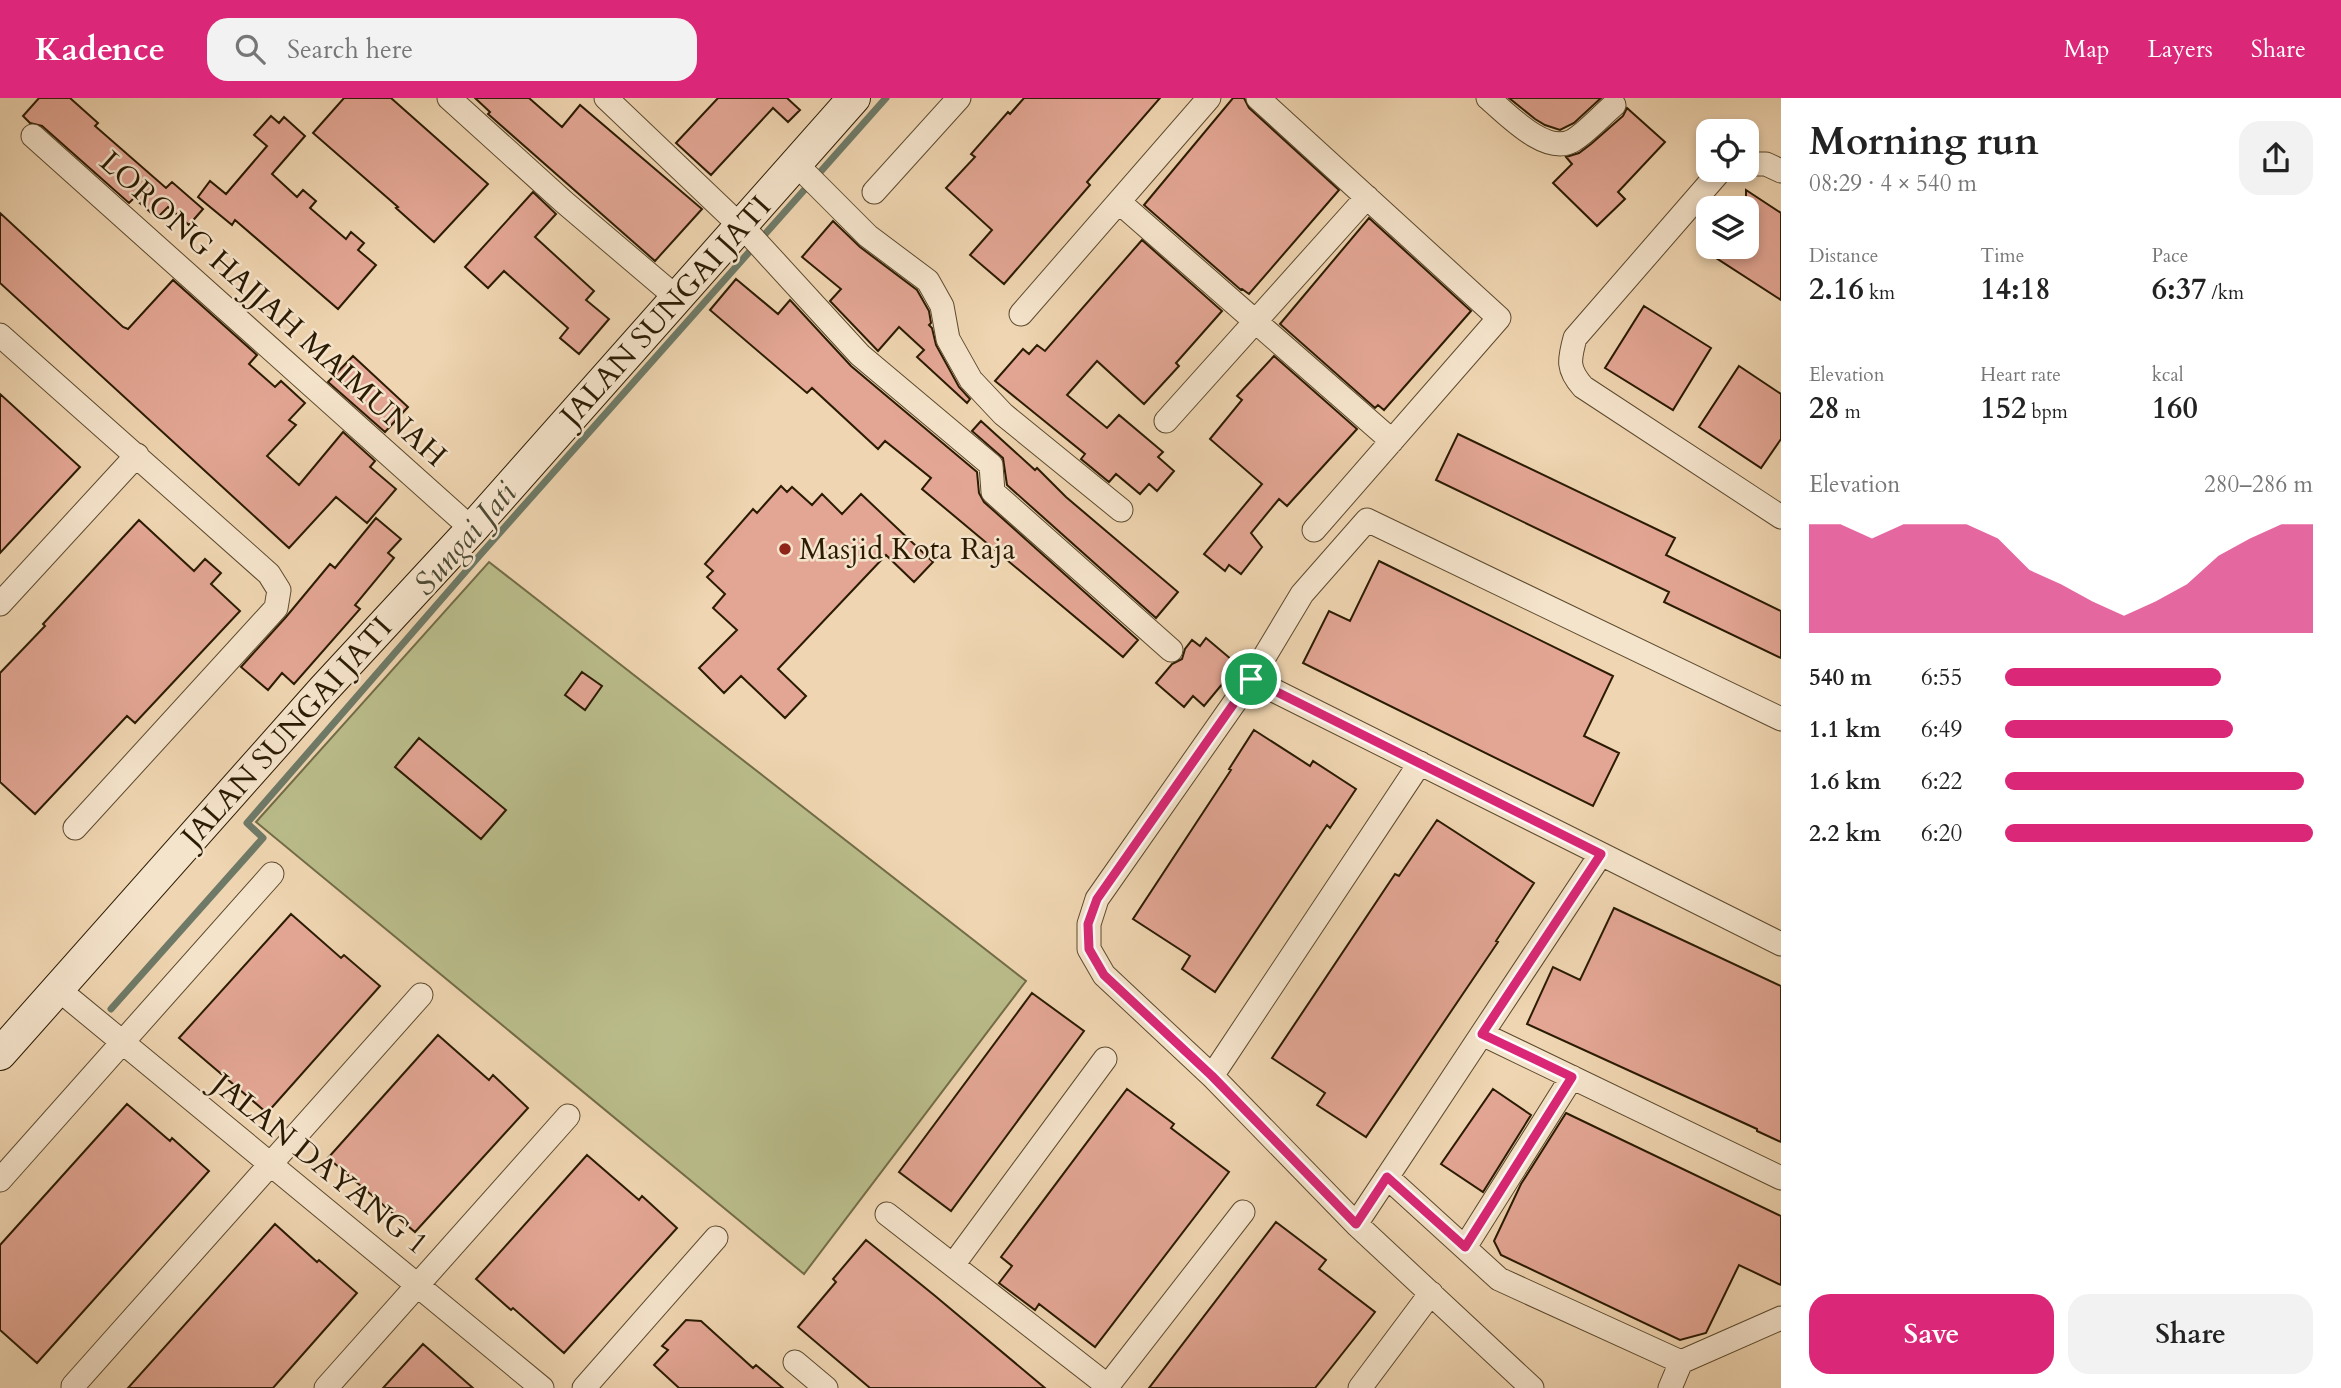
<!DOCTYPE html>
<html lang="en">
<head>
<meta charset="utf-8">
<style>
  body { margin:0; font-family:Cardo,serif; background:#f2f2f2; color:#222; height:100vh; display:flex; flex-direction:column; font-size:26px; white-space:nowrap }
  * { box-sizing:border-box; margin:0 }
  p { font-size:23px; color:#767676 }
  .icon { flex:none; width:38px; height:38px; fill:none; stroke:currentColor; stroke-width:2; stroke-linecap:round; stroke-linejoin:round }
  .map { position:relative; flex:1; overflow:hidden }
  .drawer { display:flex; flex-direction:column; background:#fff; width:560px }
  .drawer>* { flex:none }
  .tools { position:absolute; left:1696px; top:21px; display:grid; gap:14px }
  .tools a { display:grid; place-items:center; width:63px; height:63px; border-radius:14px; background:#fff; box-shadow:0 4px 10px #0003; font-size:35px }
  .pin { position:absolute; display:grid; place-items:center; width:60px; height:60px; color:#fff; margin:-30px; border:4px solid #fff; border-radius:50%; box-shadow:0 2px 7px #0007 }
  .round { display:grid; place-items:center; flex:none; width:74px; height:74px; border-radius:21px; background:#f2f2f2 }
  .head { display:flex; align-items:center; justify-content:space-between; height:119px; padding:0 28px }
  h1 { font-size:38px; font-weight:700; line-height:52px }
  .figures { display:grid; grid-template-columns:repeat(3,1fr); gap:10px; height:119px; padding:7px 28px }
  .figures div { display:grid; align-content:center }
  .figures b { font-size:30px; font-weight:700 }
  .figures small { font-size:19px; font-weight:400 }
  .figures p { font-size:19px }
  .chart { height:196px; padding:14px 28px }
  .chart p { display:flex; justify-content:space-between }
  .chart svg { width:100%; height:126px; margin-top:7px; fill:#db2777; opacity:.7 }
  .button { display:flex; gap:14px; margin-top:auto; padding:14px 28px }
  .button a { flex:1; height:80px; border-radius:21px; background:#db2777; color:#fff; font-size:28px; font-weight:700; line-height:80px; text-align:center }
  .button a+a { background:#f2f2f2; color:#222 }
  ul { padding:0 28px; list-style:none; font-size:23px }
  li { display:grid; grid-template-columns:112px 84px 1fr; align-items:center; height:52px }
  li i { height:18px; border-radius:9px; background:#db2777 }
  header { display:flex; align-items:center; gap:42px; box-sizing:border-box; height:98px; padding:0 35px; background:#db2777; color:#fff }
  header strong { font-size:33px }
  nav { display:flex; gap:38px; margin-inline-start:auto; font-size:24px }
  .search { width:490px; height:63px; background:#f2f2f2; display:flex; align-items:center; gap:18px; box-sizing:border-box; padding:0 24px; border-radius:21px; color:#767676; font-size:26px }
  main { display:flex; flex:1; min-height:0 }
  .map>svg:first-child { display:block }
  .green { fill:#babd8b; stroke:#726c47; stroke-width:2 }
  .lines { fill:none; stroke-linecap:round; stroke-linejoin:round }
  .stream { stroke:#6e7a67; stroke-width:7 }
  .building { fill:#e3a694; stroke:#2b1b03; stroke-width:2 }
  .minor-casing { stroke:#5c4a2e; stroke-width:25 }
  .secondary-casing { stroke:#2b1b03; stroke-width:34 }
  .minor { stroke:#f5e4cc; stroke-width:23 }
  .secondary { stroke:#f5e4cc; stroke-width:32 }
  .route-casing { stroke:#fff; stroke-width:14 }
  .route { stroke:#db2777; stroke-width:9 }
  .poi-dot { fill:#8f2418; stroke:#f5e4cc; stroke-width:2.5 }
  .labels { text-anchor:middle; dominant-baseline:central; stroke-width:5; stroke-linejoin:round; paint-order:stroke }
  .street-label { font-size:30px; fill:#2b1b03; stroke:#f5e4cc }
  .poi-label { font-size:30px; fill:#2b1b03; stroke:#f5e4cc; text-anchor:start }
  .water-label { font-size:32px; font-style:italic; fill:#4c4a35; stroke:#f5e4cc }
</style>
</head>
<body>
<header>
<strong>Kadence</strong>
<div class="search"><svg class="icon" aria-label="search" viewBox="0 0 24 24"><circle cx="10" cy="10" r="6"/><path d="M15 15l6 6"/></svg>Search here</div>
<nav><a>Map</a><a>Layers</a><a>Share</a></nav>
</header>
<main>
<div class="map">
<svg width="1781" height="1290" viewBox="0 0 1781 1290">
  <rect width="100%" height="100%" fill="#efd5b1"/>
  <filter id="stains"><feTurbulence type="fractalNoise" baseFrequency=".00286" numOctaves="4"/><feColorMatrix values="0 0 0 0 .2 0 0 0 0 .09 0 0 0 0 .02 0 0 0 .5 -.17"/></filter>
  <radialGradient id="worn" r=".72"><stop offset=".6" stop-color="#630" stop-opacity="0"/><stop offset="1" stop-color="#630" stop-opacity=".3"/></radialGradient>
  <path class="green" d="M489,464L1026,883L804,1176L256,724Z"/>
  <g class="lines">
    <path class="stream" d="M111,911L263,740L247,725L480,457L886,0"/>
  </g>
  <path class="building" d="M39,0H70L98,25L95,28L166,90L172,84L203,111L189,127L168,109L157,120L134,100L129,105L42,28L30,25L23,18Z
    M344,0H391L488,86L434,144L396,110L398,109L313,35Z
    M475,0H529L562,29L580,7L702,111L655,163L488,16L490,14Z
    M718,0H787L800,12L788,24L773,10L711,77L676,45Z
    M1024,0H1160L1087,84L1090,87L1004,186L970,157L992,132L946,90L975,59L971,56L1008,14L1010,16Z
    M1233,0H1244L1249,10L1339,92L1249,196L1242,191L1241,192L1144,107Z
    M1509,0H1601L1574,25L1560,32L1545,27L1535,21Z
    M1627,10L1665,44L1618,94L1625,101L1597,128L1553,85L1572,66L1566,59L1579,55L1591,46L1623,18Z
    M271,18L279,25L284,19L305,38L272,76L297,99L303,92L316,103L310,110L346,141L351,134L364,145L358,152L376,167L338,211L235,122L232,127L198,99L210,83L226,96L267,48L254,37Z
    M1746,92L1781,115V202L1699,149H1746Z
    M533,94L556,116L535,139L594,193L586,202L609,221L579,256L560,240L568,230L504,173L488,190L465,169Z
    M0,115L123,229L128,231L173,182L257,257L249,266L275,289L281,283L305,305L289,322L296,327L267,358L299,387L343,334L375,363L370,369L396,391L367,425L336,399L289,450L0,185Z
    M1369,120L1471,213L1384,312L1378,307L1375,310L1280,226Z
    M833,123L860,149L917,192L929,213L931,225L929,227L932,230L936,247L959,289L970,301L967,305L917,259L924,252L899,229L878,253L830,203L841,191L802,159Z
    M1142,142L1222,213L1176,265L1179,268L1144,306L1097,263L1067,297L1107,330L1119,317L1163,354L1158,359L1174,373L1157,393L1149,386L1140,396L1116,376L1109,384L1081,361L1085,356L995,283L1023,251L1029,256L1037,247L1045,253Z
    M736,181L778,216L790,202L851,268L977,374L979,395L984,404L1138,542L1123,559L922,391L931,380L885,343L878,351L812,290L807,295L710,212Z
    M1644,208L1711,250L1673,312L1605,270Z
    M353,258L408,309L385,334L328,284Z
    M1274,258L1357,331L1287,408L1279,401L1251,435L1262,449L1241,476L1229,467L1225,473L1204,456L1262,386L1210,341L1242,302L1237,298Z
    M1739,268L1781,296V341L1761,370L1699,329Z
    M0,296L80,369L0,455Z
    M981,323L1035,372L1037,370L1066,399L1178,494L1156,520L1007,387L1003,360L972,333Z
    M1458,336L1675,440L1666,457L1781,513V560L1664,504L1669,494L1436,382Z
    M781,388L787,394L792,389L812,407L822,396L842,416L861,396L933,464L914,484L886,457L778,571L806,598L785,620L741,578L724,595L699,570L737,532L713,510L725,496L707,479L713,473L705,466L753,411L757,415Z
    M376,420L401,441L388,455L394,460L355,507L360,511L294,586L282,575L268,592L241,569L286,519L330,466L335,470Z
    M139,422L194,473L205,461L221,475L211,486L240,513L135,625L127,618L35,716L0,684V575L45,528L43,526Z
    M1379,463L1613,578L1584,638L1619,655L1593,708L1303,565L1329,513L1350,523Z
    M1206,540L1238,567L1204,608L1193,598L1184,609L1156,585L1172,566L1182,561L1185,551L1192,542L1200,548Z
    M582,574L602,588L585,612L565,597Z
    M1254,632L1310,668L1313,663L1356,691L1330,730L1327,727L1215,894L1182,871L1190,858L1133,821L1231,672L1229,671Z
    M419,640L506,712L481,741L395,669Z
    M1437,722L1534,785L1496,843L1498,844L1366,1039L1317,1007L1325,995L1272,960L1395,776L1399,778Z
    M1614,810L1781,888V1044L1757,1033V1031L1527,926L1553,869L1580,882Z
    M291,816L341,860L344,857L380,888L267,1015L179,940Z
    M1032,895L1084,933L951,1113L899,1074Z
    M438,937L489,982L493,977L528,1010L415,1134L328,1060Z
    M1127,991L1174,1026L1171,1030L1229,1074L1095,1249L1039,1206L1035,1212L999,1185L1012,1168L1001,1159Z
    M1493,991L1531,1017L1483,1094L1441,1066Z
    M127,1006L170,1043L172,1040L209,1073L37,1265L0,1232V1147Z
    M1566,1015L1781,1118V1187L1739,1167L1706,1235L1680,1242L1501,1157L1494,1143L1521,1086Z
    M587,1057L639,1102L642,1098L677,1130L564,1255L513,1210L511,1212L476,1181Z
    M1276,1124L1326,1162L1319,1171L1375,1214L1361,1232L1315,1290H1149Z
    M275,1126L317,1164L319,1162L357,1195L273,1290H128Z
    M866,1142L934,1197L1045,1290H870L798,1229L836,1184L833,1181Z
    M686,1222L701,1223L753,1270L756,1267L783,1290H679L654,1267L668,1252L662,1248Z
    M423,1246L473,1290H383Z"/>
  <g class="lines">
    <g class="minor-casing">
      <path id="minor" d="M449,0L564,104L677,200
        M606,0L752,139L860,257L991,367L993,394L1171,552
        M1258,0L1499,220L1314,432
        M1488,0C1507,16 1545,57 1572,43C1585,36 1602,17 1614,7
        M33,38L472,431
        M796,66L868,138L928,183L942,208L948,241L971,282L1003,316L1121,412
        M1746,66H1766L1781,73
        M1721,72L1575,240C1569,262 1567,271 1583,289L1781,419
        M874,94L959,0
        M1119,104L1392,343
        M1021,216L1209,0
        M0,237L269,476L279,492L276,510L75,730
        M1166,323L1367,99
        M0,506L137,357
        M1251,581L1781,846
        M58,891L542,1290
        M1482,936L1781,1080
        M1212,978L1420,665
        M1387,1079L1499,1181L1681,1264
        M0,1082L272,776
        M887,1116L1108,1288
        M1356,1126L1601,756
        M1465,1149L1572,979
        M953,1167L1105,961
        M795,1264L826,1290
        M73,1288L421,897
        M326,1290L568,1018
        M584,1290L716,1140
        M1106,1290L1243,1114
        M1360,1290L1431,1195
        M1532,1290L1356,1126L1212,978L1104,877L1089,851V826L1097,801L1251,581L1302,496L1367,422L1781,621
        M1670,1290L1681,1264L1781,1220"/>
    </g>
    <g class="secondary-casing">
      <path id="secondary" d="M0,956L323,592L472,431L854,0"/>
    </g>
    <use href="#minor" class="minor"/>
    <use href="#secondary" class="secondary"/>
  </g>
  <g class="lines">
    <g class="route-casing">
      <path id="route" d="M1251,581L1601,756L1482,936L1572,979L1465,1149L1387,1079L1356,1126L1212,978L1104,877L1089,851L1088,826L1097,801Z"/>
    </g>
    <use href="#route" class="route"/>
  </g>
  <circle class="poi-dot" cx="785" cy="451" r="7"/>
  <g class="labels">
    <g class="street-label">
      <text transform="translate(273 211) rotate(42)">LORONG HAJJAH MAIMUNAH</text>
      <text transform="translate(666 213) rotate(-48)">JALAN SUNGAI JATI</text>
      <text transform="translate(287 634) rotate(-48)">JALAN SUNGAI JATI</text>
      <text transform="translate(320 1066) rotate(39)">JALAN DAYANG 1</text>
    </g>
    <g class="poi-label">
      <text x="799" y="451">Masjid Kota Raja</text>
    </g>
    <g class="water-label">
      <text transform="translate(465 441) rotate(-49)">Sungai Jati</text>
    </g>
  </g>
  <rect width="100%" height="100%" filter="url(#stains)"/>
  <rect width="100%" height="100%" fill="url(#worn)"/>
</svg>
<div class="tools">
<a><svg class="icon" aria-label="locate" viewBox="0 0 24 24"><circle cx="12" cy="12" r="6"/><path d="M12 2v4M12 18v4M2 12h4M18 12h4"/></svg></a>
<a><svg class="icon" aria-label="layers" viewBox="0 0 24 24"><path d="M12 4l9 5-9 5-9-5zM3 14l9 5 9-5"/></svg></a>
</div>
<div class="pin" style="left:1251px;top:581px;background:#1e9e55"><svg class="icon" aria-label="arrive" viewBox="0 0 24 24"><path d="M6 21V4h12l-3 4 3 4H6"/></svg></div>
</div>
<section class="drawer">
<div class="head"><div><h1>Morning run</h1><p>08:29 · 4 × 540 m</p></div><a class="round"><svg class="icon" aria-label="share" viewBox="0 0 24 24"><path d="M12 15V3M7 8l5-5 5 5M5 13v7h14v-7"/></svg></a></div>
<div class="figures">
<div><p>Distance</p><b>2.16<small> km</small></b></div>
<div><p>Time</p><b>14:18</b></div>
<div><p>Pace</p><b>6:37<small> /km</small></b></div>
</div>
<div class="figures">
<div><p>Elevation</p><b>28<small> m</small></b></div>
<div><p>Heart rate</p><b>152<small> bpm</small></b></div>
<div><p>kcal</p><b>160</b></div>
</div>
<div class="chart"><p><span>Elevation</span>280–286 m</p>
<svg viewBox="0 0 160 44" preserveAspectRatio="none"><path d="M0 44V6L10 6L20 11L30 6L40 6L50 6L60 11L70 22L80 27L90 33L100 38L110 33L120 27L130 17L140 11L150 6L160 6V44z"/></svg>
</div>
<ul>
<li><b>540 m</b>6:55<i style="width:70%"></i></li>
<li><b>1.1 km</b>6:49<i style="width:74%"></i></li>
<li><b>1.6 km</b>6:22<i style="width:97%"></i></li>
<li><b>2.2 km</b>6:20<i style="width:100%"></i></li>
</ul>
<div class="button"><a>Save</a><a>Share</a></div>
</section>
</main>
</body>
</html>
